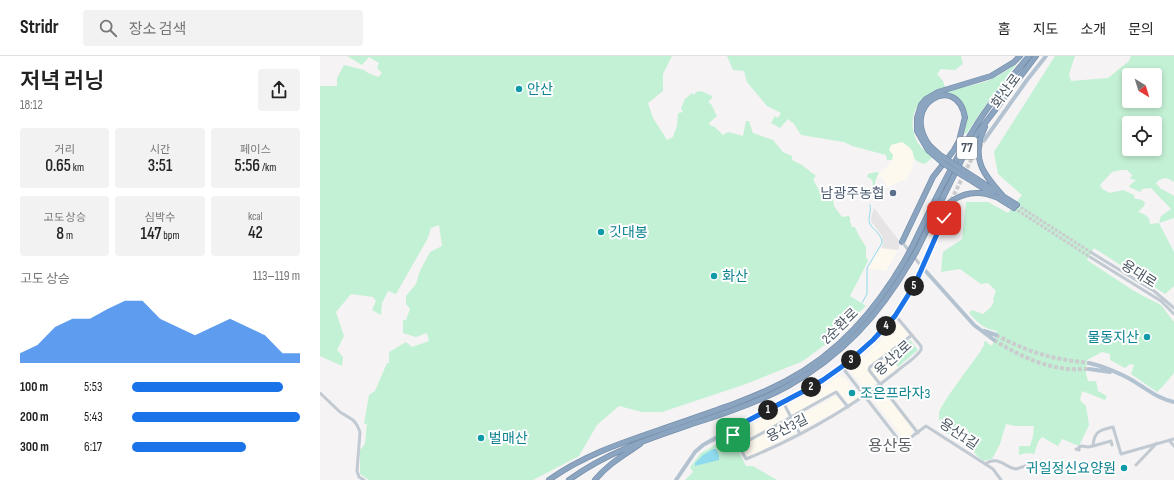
<!DOCTYPE html>
<html lang="ko">
<head>
<meta charset="utf-8">
<style>
  body { margin:0; font-family:"Sofia Sans Condensed","Noto Sans KR",sans-serif; background:#f2f2f2; color:#222; height:100vh; display:flex; flex-direction:column; font-size:15px; white-space:nowrap }
  * { box-sizing:border-box; margin:0 }
  p { font-size:13px; color:#767676 }
  .icon { flex:none; width:22px; height:22px; fill:none; stroke:currentColor; stroke-width:2; stroke-linecap:round; stroke-linejoin:round }
  .map { position:relative; flex:1; overflow:hidden }
  .sheet { display:flex; flex-direction:column; background:#fff; width:320px }
  .sheet>* { flex:none }
  .needle { width:26px; rotate:142deg }
  .tools { position:absolute; left:802px; top:12px; display:grid; gap:8px }
  .tools a { display:grid; place-items:center; width:40px; height:40px; border-radius:4px; background:#fff; box-shadow:0 2px 6px #0003; font-size:20px }
  .pin { position:absolute; display:grid; place-items:center; width:34px; height:34px; color:#fff; margin:-17px; border-radius:8px; box-shadow:0 2px 6px #0006 }
  .km { position:absolute; width:20px; height:20px; margin:-10px; border-radius:50%; background:#222; color:#fff; font-size:11px; line-height:20px; text-align:center }
  .round { display:grid; place-items:center; flex:none; width:42px; height:42px; border-radius:4px; background:#f2f2f2 }
  .summary { display:flex; align-items:center; justify-content:space-between; height:68px; padding:0 20px }
  h1 { font-size:22px; font-weight:600; line-height:30px }
  .figures { display:grid; grid-template-columns:repeat(3,1fr); gap:6px; height:68px; padding:4px 20px }
  .figures div { display:grid; align-content:center; border-radius:4px; background:#f2f2f2; text-align:center }
  .figures b { font-size:17px; font-weight:600 }
  .figures small { font-size:11px; font-weight:400 }
  .figures p { font-size:11px }
  .chart { height:112px; padding:8px 20px }
  .chart p { display:flex; justify-content:space-between }
  .chart svg { width:100%; height:72px; margin-top:4px; fill:#1a73e8; opacity:.7 }
  ul { padding:0 20px; list-style:none; font-size:13px }
  li { display:grid; grid-template-columns:64px 48px 1fr; align-items:center; height:30px }
  li i { height:10px; border-radius:5px; background:#1a73e8 }
  header { display:flex; align-items:center; gap:24px; box-sizing:border-box; height:56px; padding:0 20px; background:#fff; border-bottom:1px solid #e0e0e0 }
  header strong { font-size:19px }
  nav { display:flex; gap:22px; margin-inline-start:auto; font-size:14px }
  .search { width:280px; height:36px; background:#f2f2f2; display:flex; align-items:center; gap:10px; box-sizing:border-box; padding:0 14px; border-radius:4px; color:#767676; font-size:15px }
  main { display:flex; flex:1; min-height:0 }
  .map>svg:first-child { display:block }
  .commercial { fill:#fdf9ef }
  .education { fill:#e6e4e5 }
  .green { fill:#c3f1d5; fill-rule:evenodd }
  .water { fill:#90daee }
  .lines { fill:none; stroke-linecap:round; stroke-linejoin:round }
  .stream { stroke:#90daee; stroke-width:1 }
  .minor-tunnel { stroke:#caccce; stroke-width:3; stroke-dasharray:3 1.5; stroke-linecap:butt }
  .major-tunnel { stroke:#caccce; stroke-width:4; stroke-dasharray:4 2; stroke-linecap:butt }
  .highway-casing { stroke:#7690ad; stroke-width:6 }
  .minor { stroke:#c1cad2; stroke-width:3 }
  .major { stroke:#b3c2d1; stroke-width:4 }
  .highway { stroke:#8ba5c1; stroke-width:4.5 }
  .highway-bridge-casing { stroke:#7690ad; stroke-width:6; stroke-linecap:butt }
  .highway-bridge { stroke:#8ba5c1; stroke-width:4.5 }
  .route-casing { stroke:#fff; stroke-width:8 }
  .route { stroke:#1a73e8; stroke-width:5 }
  .culture-dot { fill:#0f9aa8; stroke:#fff; stroke-width:1.5 }
  .service-dot { fill:#5c6f8a; stroke:#fff; stroke-width:1.5 }
  .labels { text-anchor:middle; dominant-baseline:central; stroke-width:4; stroke-linejoin:round; paint-order:stroke }
  .shield { fill:#fff; stroke:#808990; stroke-width:1 }
  .shield-label { font-size:13px; font-weight:bold; fill:#4a5661 }
  .culture-label { font-size:14px; fill:#0d838f; stroke:#fff; text-anchor:start }
  .street-label { font-size:14px; fill:#4a5661; stroke:#fff }
  .service-label { font-size:14px; fill:#4e5e75; stroke:#fff; text-anchor:end }
  .quarter-label { font-size:16px; fill:#5f6368; stroke:#fff }
</style>
</head>
<body>
<header>
<strong>Stridr</strong>
<div class="search"><svg class="icon" aria-label="search" viewBox="0 0 24 24"><circle cx="10" cy="10" r="6"/><path d="M15 15l6 6"/></svg>장소 검색</div>
<nav><a>홈</a><a>지도</a><a>소개</a><a>문의</a></nav>
</header>
<main>
<section class="sheet">
<div class="summary"><div><h1>저녁 러닝</h1><p>18:12</p></div><a class="round"><svg class="icon" aria-label="share" viewBox="0 0 24 24"><path d="M12 15V3M7 8l5-5 5 5M5 13v7h14v-7"/></svg></a></div>
<div class="figures">
<div><p>거리</p><b>0.65<small> km</small></b></div>
<div><p>시간</p><b>3:51</b></div>
<div><p>페이스</p><b>5:56<small> /km</small></b></div>
</div>
<div class="figures">
<div><p>고도 상승</p><b>8<small> m</small></b></div>
<div><p>심박수</p><b>147<small> bpm</small></b></div>
<div><p>kcal</p><b>42</b></div>
</div>
<div class="chart"><p><span>고도 상승</span>113–119 m</p>
<svg viewBox="0 0 160 44" preserveAspectRatio="none"><path d="M0 44V38L10 33L20 22L30 17L40 17L50 11L60 6L70 6L80 17L90 22L100 27L110 22L120 17L130 22L140 27L150 38L160 38V44z"/></svg>
</div>
<ul>
<li><b>100 m</b>5:53<i style="width:90%"></i></li>
<li><b>200 m</b>5:43<i style="width:100%"></i></li>
<li><b>300 m</b>6:17<i style="width:68%"></i></li>
</ul>
</section>
<div class="map">
<svg width="854" height="424" viewBox="0 0 854 424">
  <rect width="100%" height="100%" fill="#f5f3f3"/>
  <path class="commercial" d="M582,86L591,93L593,97L594,103L592,113L588,120L587,125L582,124L567,132L563,122L561,121L558,122V119L570,107L572,104L569,94L571,89Z
    M561,192L578,194L566,215L548,212Z
    M580,268L588,278L587,281L547,313L557,326L549,334L545,333L531,316L532,310L547,298L575,269Z
    M569,300L578,311L562,324L558,323L552,315V313Z
    M519,320L523,321L538,338V341L530,348L528,347L519,335H516L472,359L467,349L505,330Z
    M559,334H562L592,373V379L587,383H584L552,342L553,338Z
    M516,340L519,341L524,350L523,352L480,375L474,363Z
    M464,351L469,361L422,387L420,386L416,379L417,377L443,362L451,359Z
    M471,364L478,376L429,401L427,399L423,392L424,389Z"/>
  <path class="education" d="M554,152L580,186L578,194L561,192L563,188L562,180L551,165V162Z"/>
  <path class="green" d="M13,0H352L343,18V35L328,47L333,62L347,84L353,81L357,70L358,57L363,56L361,52L365,43L372,37L374,39L376,36L381,35L392,40V42L388,46L391,48L397,60L389,67L391,70L395,71L403,79L408,76L423,80L426,65H429L433,77L453,84L463,96L472,100V104L482,109L496,120L493,123L502,140L512,137L514,150L522,161L528,160L530,161V165L532,171H535L538,178L546,191V201L548,205L530,240L546,250L507,287L483,305L426,328L342,356H322L299,350L277,369L259,400L213,424H49L40,418V394L45,388L47,368H44L49,339L55,335L67,307H69V296L86,286L92,291L109,285L107,277L96,281L83,277V264H86L90,253L86,248V240L96,228L100,215L110,196L122,190L119,169L111,172L108,182L76,238L68,235L62,247L61,259L52,254L56,245L53,241L31,238L16,256L24,280L17,294L23,301L22,310L0,300V30H17V22L24,9L44,14L48,17L58,21L62,17L57,12L59,7L49,1L42,9L27,0Z
    M407,0H641L643,8L635,14L621,13L617,18L623,25L625,31C617,35 608,38 601,45C589,58 590,81 603,93C606,96 610,98 614,100L605,108C589,104 597,100 590,92C588,90 585,88 582,86L571,89L569,94L573,99L572,104H567L566,99L532,90L524,86L481,79L474,68L468,63L460,72L451,67L455,60L458,62L461,57L447,50L427,26L424,15L413,14Z
    M735,0H755L749,18L751,25L788,22L809,5L811,0H854V126C847,121 842,121 836,127L840,132L854,140V162L839,167L854,196V230L845,238L774,192L767,204L814,235L841,249L854,266V317L843,330L837,336L811,318L814,309L810,308L805,312L790,304V298L782,296L767,304L766,318L768,325H776L778,335L787,340L785,344L762,335L760,344L766,350L769,369L759,390L742,383L738,390L722,381L718,386L714,398L706,397L699,399V390H710L713,380L714,370H695L686,368L680,388L672,403L663,405C652,397 648,387 648,373L641,375L631,380C623,376 618,367 619,357C620,349 653,306 660,296L664,289V286L665,285L672,290L677,275C664,273 658,267 649,257L652,254L663,258L671,251L674,245L673,243L676,235L668,227L661,228L640,213L621,216L623,196L642,183L646,146H668L688,157L702,139L678,118L674,96ZM809,19H835V45H809ZM809,67H835V93H809ZM801,114H807L813,120L810,121L811,123L816,124L810,129L809,131L820,136L822,133L831,132L851,153L841,160L839,167L830,168C830,160 824,158 818,156L824,150L825,146L819,143H815L814,139L803,134L790,137L782,133L780,129L792,116Z
    M696,8V9L669,44L646,78L644,77C650,62 646,40 627,39C623,39 618,40 614,40C628,33 644,32 660,27C673,24 685,16 696,8Z
    M556,116L559,117C553,126 556,134 550,143L548,141L551,138L553,126L551,123L547,121L548,118Z
    M590,284L598,294L578,311L569,300Z
    M409,381L412,382L426,410H433L457,424H365L373,416L370,411L381,397Z"/>
  <path class="water" d="M393,393H396L399,399V404L375,410V407L383,399Z"/>
  <g class="lines">
    <path class="stream" d="M542,247L547,238V212L562,187C562,178 554,175 550,168C547,162 552,156 550,149"/>
    <path class="minor-tunnel" d="M697,149L772,197
      M694,152L770,201"/>
    <path class="major-tunnel" d="M626,155L651,104L665,83
      M676,279C710,297 732,303 769,307
      M674,284C695,297 716,308 741,312C750,314 760,313 769,313"/>
    <g class="highway-casing">
      <path id="highway" d="M665,71C650,102 663,118 683,140
        M610,90C578,48 638,16 645,62
        M608,94L597,75V62L601,49L606,43L618,36L671,20L694,6L700,0
        M657,123L675,135
        M655,127L672,138
        M681,139L697,149
        M678,142L694,152
        M616,160C625,148 640,137 656,137C665,136 673,140 681,143
        M582,186L613,121L634,94L639,85L645,61
        M592,191C611,152 629,113 652,76C668,49 689,24 709,0
        M596,196L650,87L716,0
        M229,424C262,400 301,387 339,374C381,359 426,346 466,325C519,297 555,255 585,204
        M249,424C287,396 331,382 375,367C407,357 439,346 468,330C523,299 559,259 590,206
        M275,424C289,407 303,400 320,388"/>
    </g>
    <path class="minor" d="M582,186L602,211
      M772,197L834,235L854,252
      M770,201L841,245L854,258
      M592,279L550,311L549,314L598,377
      M522,311L582,388L606,370L673,413L681,424
      M0,337L20,356L33,364L37,369L40,376L37,415L39,421L44,424
      M463,346L480,378
      M410,374L426,403C480,381 531,352 576,316C584,309 596,302 601,294V290L575,259
      M849,384L854,390
      M792,389L791,385L773,390C774,375 780,374 793,371L801,398L854,383
      M419,390L516,336L528,351
      M756,393L759,394V391L762,390L768,391L773,390
      M665,408C677,399 685,411 696,413L714,407
      M816,409L837,387"/>
    <path class="major" d="M665,83L707,24L726,0
      M602,211L654,269L674,284
      M664,275L676,279
      M769,307C783,310 807,320 818,328C830,335 839,343 854,346
      M769,313L790,316
      M356,424L375,396L383,389C464,344 549,314 595,228C599,220 601,211 605,202C612,187 621,172 626,155"/>
    <use href="#highway" class="highway"/>
    <g class="highway-bridge-casing">
      <path id="highway-bridge" d="M610,90L620,99L657,123
        M608,94L624,108L655,127
        M585,204L592,191
        M590,206L596,196"/>
    </g>
    <use href="#highway-bridge" class="highway-bridge"/>
  </g>
  <g class="lines">
    <g class="route-casing">
      <path id="route" d="M413,379L410,374L484,335L503,324L527,307L553,284L575,260L595,228L624,162"/>
    </g>
    <use href="#route" class="route"/>
  </g>
  <g class="culture-dot">
    <circle cx="199" cy="33" r="4"/>
    <circle cx="281" cy="176" r="4"/>
    <circle cx="394" cy="220" r="4"/>
    <circle cx="827" cy="281" r="4"/>
    <circle cx="532" cy="337" r="4"/>
    <circle cx="161" cy="382" r="4"/>
    <circle cx="804" cy="412" r="4"/>
  </g>
  <circle class="service-dot" cx="573" cy="137" r="4"/>
  <g class="labels">
    <rect class="shield" x="637" y="81" width="20" height="22" rx="3"/>
    <g class="shield-label">
      <text x="647" y="92">77</text>
    </g>
    <g class="culture-label">
      <text x="207" y="33">안산</text>
      <text x="289" y="176">깃대봉</text>
      <text x="402" y="220">화산</text>
      <text x="819" y="281" text-anchor="end">물동지산</text>
      <text x="540" y="337">조은프라자3</text>
      <text x="169" y="382">벌매산</text>
      <text x="796" y="412" text-anchor="end">귀일정신요양원</text>
    </g>
    <g class="street-label">
      <text transform="translate(686 35) rotate(-54)">화산로</text>
      <text transform="translate(819 218) rotate(32)">용대로</text>
      <text transform="translate(520 270) rotate(-44)">2순환로</text>
      <text transform="translate(573 302) rotate(-42)">용산2로</text>
      <text transform="translate(467 372) rotate(-27)">용산3길</text>
      <text transform="translate(639 378) rotate(34)">용산1길</text>
    </g>
    <g class="service-label">
      <text x="565" y="137">남광주농협</text>
    </g>
    <g class="quarter-label">
      <text x="570" y="390">용산동</text>
    </g>
  </g>
</svg>
<div class="tools">
<a><svg class="needle" viewBox="-14 -14 28 28"><path d="M0-13l5 13h-10z" fill="#e53935"/><path d="M0 13l5-13h-10z" fill="#767676"/></svg></a>
<a><svg class="icon" aria-label="locate" viewBox="0 0 24 24"><circle cx="12" cy="12" r="6"/><path d="M12 2v4M12 18v4M2 12h4M18 12h4"/></svg></a>
</div>
<div class="pin" style="left:413px;top:379px;background:#1e9e55"><svg class="icon" aria-label="arrive" viewBox="0 0 24 24"><path d="M6 21V4h12l-3 4 3 4H6"/></svg></div>
<div class="pin" style="left:624px;top:162px;background:#d93025"><svg class="icon" aria-label="check" viewBox="0 0 24 24"><path d="M5 12l5 5 9-10"/></svg></div>
<b class="km" style="left:448px;top:354px">1</b>
<b class="km" style="left:491px;top:331px">2</b>
<b class="km" style="left:531px;top:304px">3</b>
<b class="km" style="left:566px;top:270px">4</b>
<b class="km" style="left:594px;top:230px">5</b>
</div>
</main>
</body>
</html>
